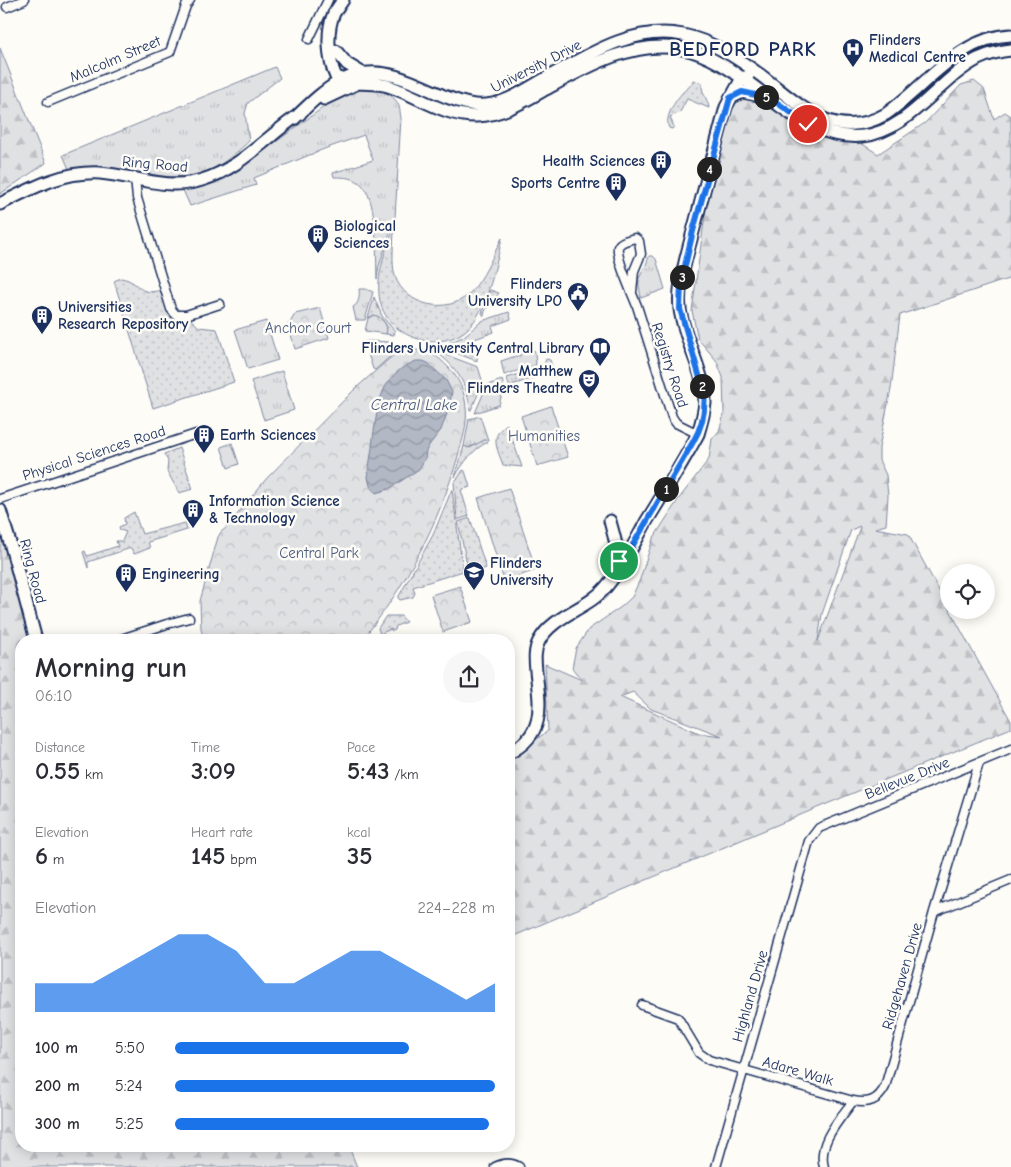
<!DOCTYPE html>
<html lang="en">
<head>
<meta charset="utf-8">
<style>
  body { margin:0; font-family:"Comic Neue",sans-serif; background:#f7f7f7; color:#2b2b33; height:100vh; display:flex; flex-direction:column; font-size:19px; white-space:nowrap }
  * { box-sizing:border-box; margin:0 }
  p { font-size:16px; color:#7c7c81 }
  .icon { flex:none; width:28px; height:28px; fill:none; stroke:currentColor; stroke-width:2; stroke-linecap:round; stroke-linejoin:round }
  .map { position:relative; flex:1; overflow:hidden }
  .sheet { position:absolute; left:15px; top:634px; width:500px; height:518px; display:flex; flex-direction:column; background:#fff; border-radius:20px; box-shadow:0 2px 12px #0003 }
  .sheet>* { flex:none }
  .buttons { position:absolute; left:940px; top:564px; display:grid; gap:10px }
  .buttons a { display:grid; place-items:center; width:55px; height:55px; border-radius:50%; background:#fff; box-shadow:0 2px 12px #0003; font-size:25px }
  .pin { position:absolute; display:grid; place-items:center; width:42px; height:42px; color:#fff; margin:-21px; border:2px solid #fff; border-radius:50%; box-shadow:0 1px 5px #0007 }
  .km { position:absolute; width:25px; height:25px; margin:-12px; border-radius:50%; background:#222; color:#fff; font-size:14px; line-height:25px; text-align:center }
  .round { display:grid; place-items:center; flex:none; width:52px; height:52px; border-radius:26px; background:#f7f7f7 }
  .summary { display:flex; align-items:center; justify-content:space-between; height:85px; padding:0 20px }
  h1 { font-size:28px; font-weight:700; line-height:38px }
  .stats { display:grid; grid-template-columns:repeat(3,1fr); gap:8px; height:85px; padding:5px 20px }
  .stats div { display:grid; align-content:center }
  .stats b { font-size:25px; font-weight:700 }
  .stats small { font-size:14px; font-weight:400 }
  .stats p { font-size:14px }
  .chart { height:140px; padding:10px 20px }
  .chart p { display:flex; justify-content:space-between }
  .chart svg { width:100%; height:90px; margin-top:5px; fill:#1a73e8; opacity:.7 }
  ul { padding:0 20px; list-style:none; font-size:16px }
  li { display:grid; grid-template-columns:80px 60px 1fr; align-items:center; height:38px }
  li i { height:12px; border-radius:6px; background:#1a73e8 }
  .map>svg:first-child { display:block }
  .grass { fill:url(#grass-tufts); stroke:#7e88a0 }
  .forest { fill:url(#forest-firs); stroke:#7e88a0; fill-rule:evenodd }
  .park { fill:url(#park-crowns); stroke:#7e88a0 }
  .garden { fill:url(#garden-dots); stroke:#7e88a0 }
  .water { fill:url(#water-waves); stroke:#76819c }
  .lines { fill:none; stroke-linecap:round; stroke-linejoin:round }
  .street-casing { stroke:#1b2f5e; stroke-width:11 }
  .secondary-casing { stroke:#1b2f5e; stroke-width:15 }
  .street { stroke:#fdfcf7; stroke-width:8 }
  .secondary { stroke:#fdfcf7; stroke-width:11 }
  .route-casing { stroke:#fff; stroke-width:10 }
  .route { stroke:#1a73e8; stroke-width:6 }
  .labels { text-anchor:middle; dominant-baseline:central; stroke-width:5; stroke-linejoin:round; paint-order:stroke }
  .poi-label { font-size:15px; font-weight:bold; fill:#1b2f5e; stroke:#fdfcf7; text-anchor:start }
  .street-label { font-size:15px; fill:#1b2f5e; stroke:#fdfcf7 }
  .park-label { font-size:15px; fill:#4c5c7f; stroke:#fdfcf7 }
  .water-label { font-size:16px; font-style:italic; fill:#49587d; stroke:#fdfcf7 }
  .district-label { font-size:20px; font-weight:bold; letter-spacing:1px; fill:#1b2f5e; stroke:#fdfcf7 }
</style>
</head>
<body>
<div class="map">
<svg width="1011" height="1167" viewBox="0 0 1011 1167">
  <defs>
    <pattern id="grass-tufts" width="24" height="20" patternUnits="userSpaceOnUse" patternTransform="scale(1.25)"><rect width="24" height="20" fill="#e0e1e3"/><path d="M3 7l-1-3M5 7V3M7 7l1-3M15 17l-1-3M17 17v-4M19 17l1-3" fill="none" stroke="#c0c1c5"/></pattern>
    <pattern id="forest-firs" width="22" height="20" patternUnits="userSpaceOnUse" patternTransform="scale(1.25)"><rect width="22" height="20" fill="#e0e1e3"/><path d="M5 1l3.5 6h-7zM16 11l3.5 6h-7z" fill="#c0c1c5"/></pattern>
    <pattern id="park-crowns" width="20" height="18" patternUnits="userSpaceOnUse" patternTransform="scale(1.25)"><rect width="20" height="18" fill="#e0e1e3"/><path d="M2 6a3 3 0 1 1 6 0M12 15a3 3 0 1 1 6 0" fill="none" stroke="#c0c1c5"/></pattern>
    <pattern id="garden-dots" width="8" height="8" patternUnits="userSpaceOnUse" patternTransform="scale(1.25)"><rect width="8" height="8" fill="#e0e1e3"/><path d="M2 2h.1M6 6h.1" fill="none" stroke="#c0c1c5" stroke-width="1.8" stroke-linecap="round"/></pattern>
    <pattern id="water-waves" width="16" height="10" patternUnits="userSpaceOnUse" patternTransform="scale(1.25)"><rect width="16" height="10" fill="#b3b8c5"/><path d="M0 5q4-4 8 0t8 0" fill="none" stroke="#9196a3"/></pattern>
  </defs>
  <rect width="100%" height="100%" fill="#fdfcf7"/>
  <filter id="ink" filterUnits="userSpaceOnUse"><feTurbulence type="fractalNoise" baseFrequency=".02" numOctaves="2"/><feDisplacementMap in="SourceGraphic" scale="10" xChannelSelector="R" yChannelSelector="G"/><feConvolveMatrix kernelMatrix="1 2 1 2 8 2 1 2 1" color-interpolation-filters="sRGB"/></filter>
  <g filter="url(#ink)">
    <path class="grass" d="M275,67L280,78L248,103L245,113L249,141C237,153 215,171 199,174C169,181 137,172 107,169C94,167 82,168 69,169L63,155Z
      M361,89C374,89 389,90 397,102C400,106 400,113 401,118L395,217L379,266L377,279C376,256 378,204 363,186C355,177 344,177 334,177L333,173L373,160L364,135L324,149L254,178L256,185L190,206L183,190L225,179L332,101Z
      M649,256H653L656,259L665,289L641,298L638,280L646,265Z
      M359,289H366L373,292L365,320H356L353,307C359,304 360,296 359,289Z
      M509,312L511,319L492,326L494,332L453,347L451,351L443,348V345L463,337L482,321Z
      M374,315C381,316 385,323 388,329L386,334L365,331L368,318Z
      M266,321L278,360L248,369L235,330Z
      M368,341L390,342L395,352L375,370L373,369L364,342Z
      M534,350L535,352L536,365L504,375L501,361Z
      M441,353L478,367L483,383L471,410H470C468,387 458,369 440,355Z
      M546,359L550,360L552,366L550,373L509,386L507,378L543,367Z
      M282,371L294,410L264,420L251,381Z
      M502,380L504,386L499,405L475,413L487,385Z
      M480,416L488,440L467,448L464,446L469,419Z
      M232,443L239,464L228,468L221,447Z"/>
    <path class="forest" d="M0,48L46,163L0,194Z
      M974,81L984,89L994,119L1005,112L1011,116V278L900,315L891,389L879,448V460L886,475L888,496L886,525L875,528L908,534L1011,721V728L817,808L509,938V758L548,731L545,664L582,680L572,668L576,648L589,629L621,607L632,597L640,579L653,539L678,500L709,459L712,439L719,431L724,414L723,377L716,360L698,339L692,311L713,155L735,101L743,96L770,98L808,124L850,136L878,154L925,123L961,85ZM860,526V527L818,641L822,614L851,530ZM633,692L651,709L722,736L699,733L620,697Z
      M0,525L30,640H21V1145H348L357,1167H0Z"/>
    <path class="park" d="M320,308L329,338L295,349L288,324L290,323L295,314Z
      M473,342L478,344L477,361L453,352L455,348Z
      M416,350C430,351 439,357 448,367C459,378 465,392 466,408C468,424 462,441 458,456C439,523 406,586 362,640H204L201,629L200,601L218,537L221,532L226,528L267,478L356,388L397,352Z
      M551,406L568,457L537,466L521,416Z
      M509,488L536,570L504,581L478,498Z
      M460,586L472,622L443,632L431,595Z"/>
    <path class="garden" d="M693,80L702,83C701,93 708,99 709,108L687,99L680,112L670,117L674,127L672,129L669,128C664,117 675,101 683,92C687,88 691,87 693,80Z
      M394,227C394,242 391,262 395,276C405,306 447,315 469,294C484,279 492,257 502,238C497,262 487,306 472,324C446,356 388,340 380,301C375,276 386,250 394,227Z
      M121,278C143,282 136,298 165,289L171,309L186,315L199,327L217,329L234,382L153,408L114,281Z
      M490,290L499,293L485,311L484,316L482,313Z
      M374,297L382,316L395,331L394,335L386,334C389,326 383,317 374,315L368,318Z
      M507,424L522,467L503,465C497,448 489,436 507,424Z
      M484,440H488V442C473,449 464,462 455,477L464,446L470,448Z
      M179,448L193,489L179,493L167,471L168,461L164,454Z
      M463,470L465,471L470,487L461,490L469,516L457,520L454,482L458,478Z
      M452,489L463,571L413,587L415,593L413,597L400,600L398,598L399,596L433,535Z
      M134,512L142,534L185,523L187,530L148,542L150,548L134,554L131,548L88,562V568L83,552L85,551L87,556L118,546L116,541H122L126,532L120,530L119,527L125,524L124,518Z
      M470,518L486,568L472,573L470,569H468L458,522Z
      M386,616H401L406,622L396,626L395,630L392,631L391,629L384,632L381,637L378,628Z"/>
    <path class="water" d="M416,361H423L428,363L446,380L452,392L448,411L441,430L430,444L426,451L425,459L419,469L389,489L376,493L370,486L368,477C369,463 372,451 373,438C378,404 380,375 416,361Z"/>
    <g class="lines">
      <g class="street-casing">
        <path id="street" d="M7,7L24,0
          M309,39L328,0
          M48,102L170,52L186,6L190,0
          M135,179L137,198L171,309L176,315H186L220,304
          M632,292L634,271L641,254L639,241L635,238C629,240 620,241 618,247C616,259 632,293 637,306C649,343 660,380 672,417L676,423L698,434
          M0,499L196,434
          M118,640L167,624L189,618
          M934,912L1011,880
          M642,1005L678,1018L699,1053L709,1060L853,1101
          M495,1167C503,1163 511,1162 519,1167
          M716,1167L809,841L819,828L1011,749
          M824,1167C817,1143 839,1120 853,1101C868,1104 878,1101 885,1087L934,912L979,763"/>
      </g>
      <g class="secondary-casing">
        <path id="secondary" d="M343,0C340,4 337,9 334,13C326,31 328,60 336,77C343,79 351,82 358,83C368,84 378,83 388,86C417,95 445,117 477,116C501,115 523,102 544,90C585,68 630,41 678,48C747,58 791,143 863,136C909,131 939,79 978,59C989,54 1000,51 1011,50
          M336,51L347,64L362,73
          M730,98L742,92L763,96
          M324,99L358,83
          M294,119C324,90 351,63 395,76C412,81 428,89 444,96C460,102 475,108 492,104C508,101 522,92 536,84C580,60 630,24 683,35C712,41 739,59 763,77C801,106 835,143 886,114C925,87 959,37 1011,35
          M0,204C32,188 63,171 100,173C134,176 169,191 202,180C240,169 268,135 300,114
          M0,510L11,546L36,640
          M610,521C614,537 620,553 617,570
          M509,753C546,734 540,706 536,671C535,661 534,650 539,641C553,615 588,609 606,587C622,568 634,544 646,522C664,493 682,464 698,434C701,424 704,414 705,403C705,371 684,341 680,309C678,292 682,275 686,258L726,107L742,78L748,76"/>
      </g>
      <use href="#street" class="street"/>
      <use href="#secondary" class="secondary"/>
    </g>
  </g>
  <g class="lines" filter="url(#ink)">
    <g class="route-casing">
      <path id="route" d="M619,561L616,574L693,442C702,427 706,410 704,392L680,309L681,283L693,231L730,98L742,92L770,98L808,124"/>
    </g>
    <use href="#route" class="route"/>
  </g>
  <defs>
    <g id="hospital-pin" transform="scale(1.125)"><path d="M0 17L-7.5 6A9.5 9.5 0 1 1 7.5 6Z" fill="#1b2f5e" stroke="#fdfcf7"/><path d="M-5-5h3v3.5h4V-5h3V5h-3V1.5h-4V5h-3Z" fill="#fff"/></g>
    <g id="building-pin" transform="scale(1.125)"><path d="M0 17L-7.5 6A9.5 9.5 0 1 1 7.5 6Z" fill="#1b2f5e" stroke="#fdfcf7"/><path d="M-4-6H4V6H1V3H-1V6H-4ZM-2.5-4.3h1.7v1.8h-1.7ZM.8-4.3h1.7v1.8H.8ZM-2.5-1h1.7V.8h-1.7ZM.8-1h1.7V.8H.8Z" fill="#fff"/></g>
    <g id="civic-pin" transform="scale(1.125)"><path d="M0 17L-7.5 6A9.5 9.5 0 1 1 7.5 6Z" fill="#1b2f5e" stroke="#fdfcf7"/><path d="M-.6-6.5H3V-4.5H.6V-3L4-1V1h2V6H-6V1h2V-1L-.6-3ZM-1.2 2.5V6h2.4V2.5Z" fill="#fff"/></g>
    <g id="library-pin" transform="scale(1.125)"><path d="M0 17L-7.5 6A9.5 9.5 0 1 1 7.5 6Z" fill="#1b2f5e" stroke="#fdfcf7"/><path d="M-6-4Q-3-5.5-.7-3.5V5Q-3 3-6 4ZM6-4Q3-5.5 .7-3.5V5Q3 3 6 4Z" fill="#fff"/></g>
    <g id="theatre-pin" transform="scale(1.125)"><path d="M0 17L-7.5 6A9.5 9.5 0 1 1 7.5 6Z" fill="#1b2f5e" stroke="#fdfcf7"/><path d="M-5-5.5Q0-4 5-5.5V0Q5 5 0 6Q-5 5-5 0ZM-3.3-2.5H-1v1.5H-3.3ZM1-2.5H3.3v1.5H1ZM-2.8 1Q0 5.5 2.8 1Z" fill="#fff"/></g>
    <g id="university-pin" transform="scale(1.125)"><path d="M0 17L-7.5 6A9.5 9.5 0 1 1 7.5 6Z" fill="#1b2f5e" stroke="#fdfcf7"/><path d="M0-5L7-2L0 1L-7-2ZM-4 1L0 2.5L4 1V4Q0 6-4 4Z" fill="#fff"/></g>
  </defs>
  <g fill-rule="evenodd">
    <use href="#hospital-pin" x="853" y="49"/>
    <use href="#building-pin" x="661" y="161"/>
    <use href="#building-pin" x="616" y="183"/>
    <use href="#building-pin" x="318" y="235"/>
    <use href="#civic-pin" x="578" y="293"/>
    <use href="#building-pin" x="42" y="316"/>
    <use href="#library-pin" x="600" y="348"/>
    <use href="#theatre-pin" x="589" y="380"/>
    <use href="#building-pin" x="204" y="435"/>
    <use href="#building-pin" x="193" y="510"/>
    <use href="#university-pin" x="474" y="572"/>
    <use href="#building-pin" x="126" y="574"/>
  </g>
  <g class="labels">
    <g class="poi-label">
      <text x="869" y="40">Flinders<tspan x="869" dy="17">Medical Centre</tspan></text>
      <text x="645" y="161" text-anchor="end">Health Sciences</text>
      <text x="600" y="183" text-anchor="end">Sports Centre</text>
      <text x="334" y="226">Biological<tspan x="334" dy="17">Sciences</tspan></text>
      <text x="562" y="284" text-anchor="end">Flinders<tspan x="562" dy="17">University LPO</tspan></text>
      <text x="58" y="307">Universities<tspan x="58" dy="17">Research Repository</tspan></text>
      <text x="584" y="348" text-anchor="end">Flinders University Central Library</text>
      <text x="573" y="371" text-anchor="end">Matthew<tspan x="573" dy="17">Flinders Theatre</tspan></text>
      <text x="220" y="435">Earth Sciences</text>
      <text x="209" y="501">Information Science<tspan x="209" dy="17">&amp; Technology</tspan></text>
      <text x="490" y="563">Flinders<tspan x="490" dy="17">University</tspan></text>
      <text x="142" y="574">Engineering</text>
    </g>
    <g class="street-label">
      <text transform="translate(115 59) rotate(-23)">Malcolm Street</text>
      <text transform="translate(536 66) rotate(-27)">University Drive</text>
      <text transform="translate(155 164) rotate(5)">Ring Road</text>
      <text transform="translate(670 365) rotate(72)">Registry Road</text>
      <text transform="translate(94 453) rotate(-18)">Physical Sciences Road</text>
      <text transform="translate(33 571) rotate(75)">Ring Road</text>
      <text transform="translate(907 778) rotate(-22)">Bellevue Drive</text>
      <text transform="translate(902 976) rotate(-74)">Ridgehaven Drive</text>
      <text transform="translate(750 996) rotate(-74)">Highland Drive</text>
      <text transform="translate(798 1071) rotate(16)">Adare Walk</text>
    </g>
    <g class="park-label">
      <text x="308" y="328">Anchor Court</text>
      <text x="544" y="436">Humanities</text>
      <text x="319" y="553">Central Park</text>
    </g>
    <g class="water-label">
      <text x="414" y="405">Central Lake</text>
    </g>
    <g class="district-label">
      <text x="743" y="49">BEDFORD PARK</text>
    </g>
  </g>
</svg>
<div class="buttons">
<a><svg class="icon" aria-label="locate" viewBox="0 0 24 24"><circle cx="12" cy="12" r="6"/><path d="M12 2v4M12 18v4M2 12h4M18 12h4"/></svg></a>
</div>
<div class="pin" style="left:619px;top:561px;background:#1e9e55"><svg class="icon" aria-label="arrive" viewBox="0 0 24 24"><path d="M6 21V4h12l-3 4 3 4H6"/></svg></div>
<div class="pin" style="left:808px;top:124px;background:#d93025"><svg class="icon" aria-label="check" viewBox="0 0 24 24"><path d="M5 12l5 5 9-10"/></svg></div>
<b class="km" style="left:666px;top:489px">1</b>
<b class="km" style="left:702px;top:386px">2</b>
<b class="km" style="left:682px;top:277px">3</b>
<b class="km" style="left:709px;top:169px">4</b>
<b class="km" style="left:766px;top:97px">5</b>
<section class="sheet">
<div class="summary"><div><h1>Morning run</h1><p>06:10</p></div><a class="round"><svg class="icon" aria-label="share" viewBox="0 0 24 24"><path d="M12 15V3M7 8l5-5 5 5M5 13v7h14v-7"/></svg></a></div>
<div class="stats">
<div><p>Distance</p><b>0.55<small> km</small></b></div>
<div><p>Time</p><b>3:09</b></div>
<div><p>Pace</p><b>5:43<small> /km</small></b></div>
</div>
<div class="stats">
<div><p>Elevation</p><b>6<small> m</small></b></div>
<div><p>Heart rate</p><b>145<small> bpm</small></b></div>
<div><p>kcal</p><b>35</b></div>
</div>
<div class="chart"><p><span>Elevation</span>224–228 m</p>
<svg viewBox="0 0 160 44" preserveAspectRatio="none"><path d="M0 44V30L10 30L20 30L30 22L40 14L50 6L60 6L70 14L80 30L90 30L100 22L110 14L120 14L130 22L140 30L150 38L160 30V44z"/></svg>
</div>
<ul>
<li><b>100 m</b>5:50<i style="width:73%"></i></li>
<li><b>200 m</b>5:24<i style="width:100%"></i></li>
<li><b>300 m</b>5:25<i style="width:98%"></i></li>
</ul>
</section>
</div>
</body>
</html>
